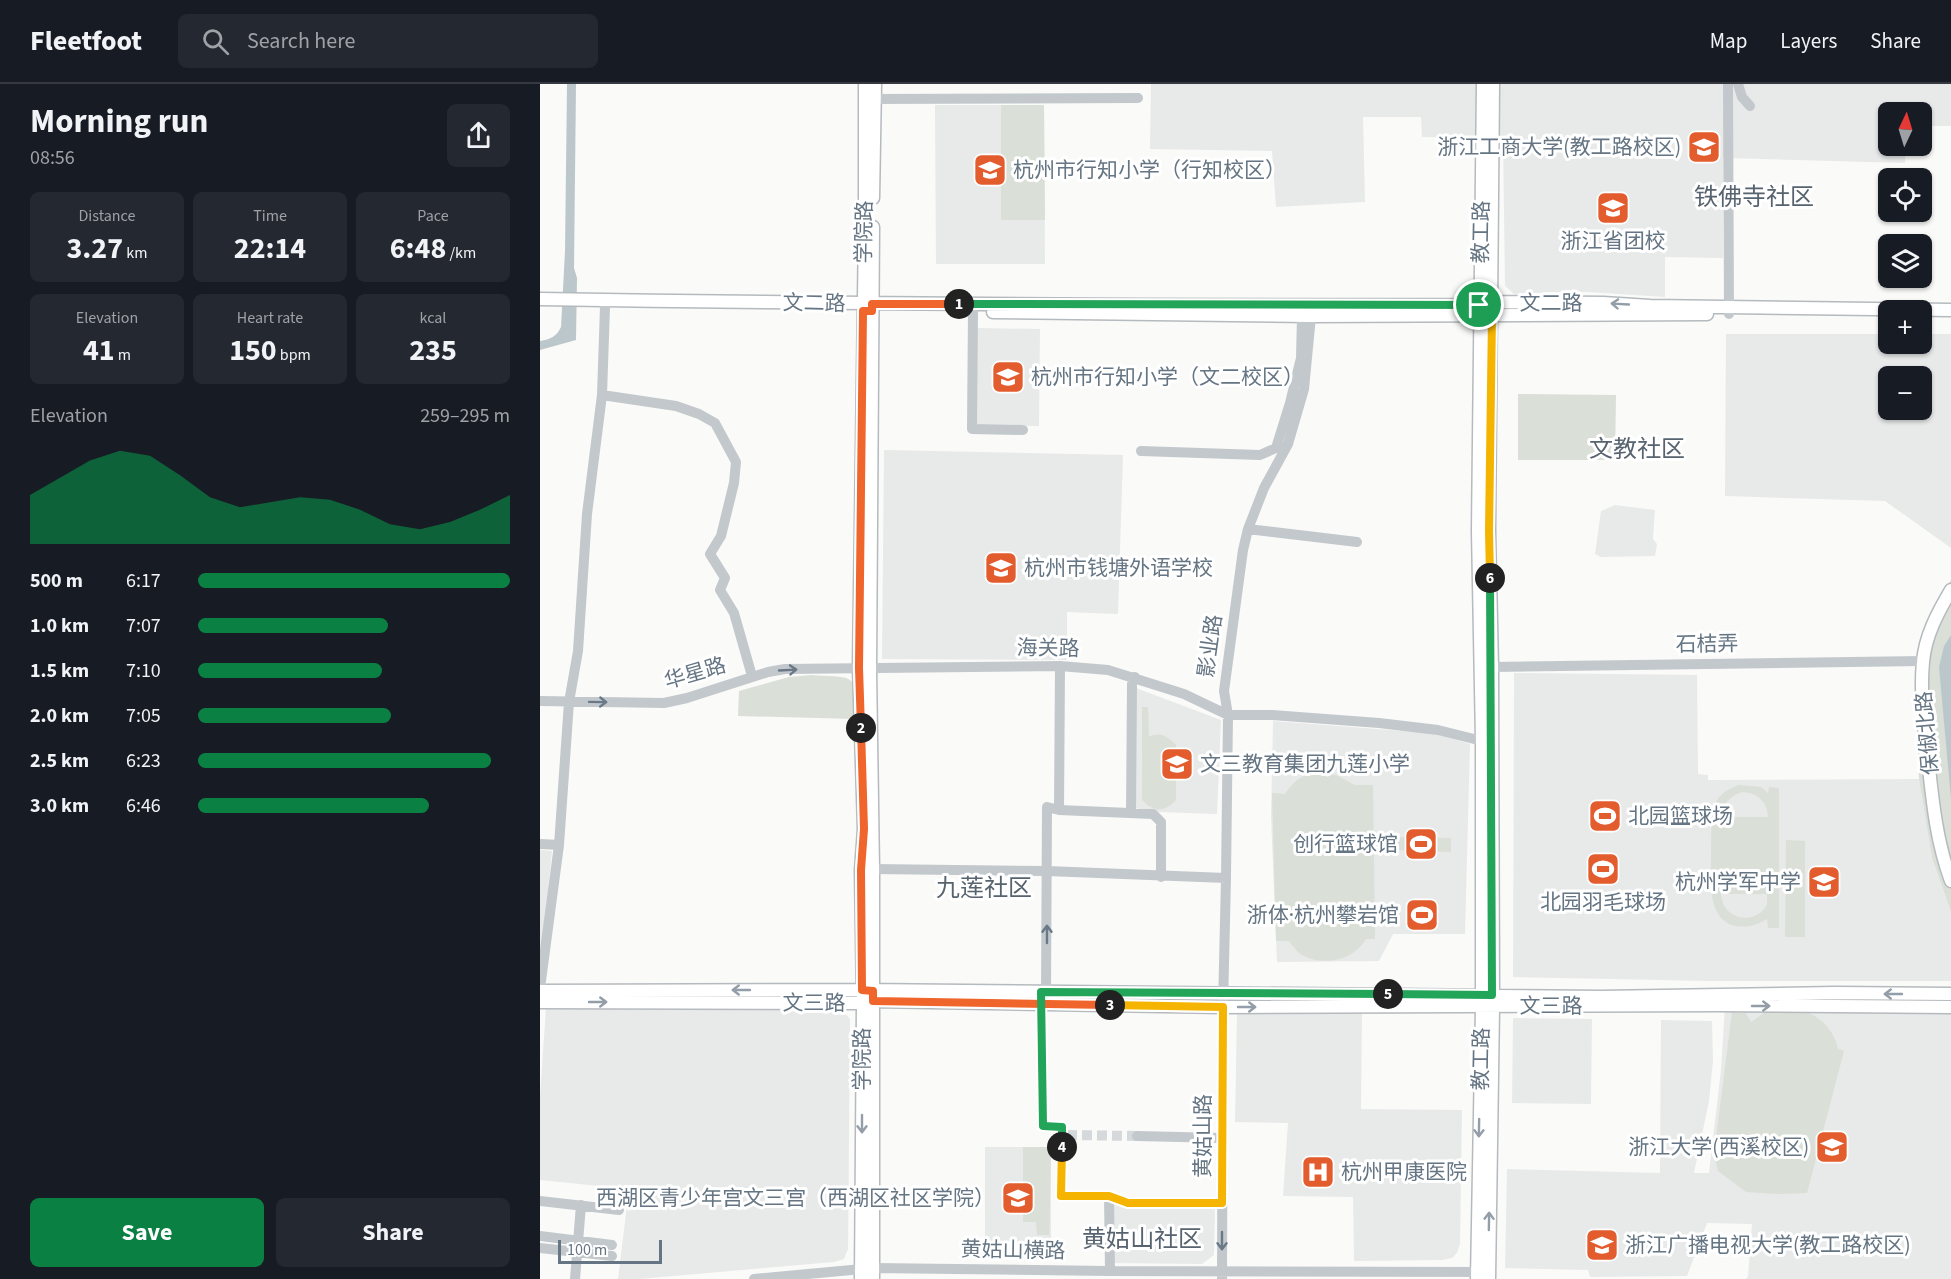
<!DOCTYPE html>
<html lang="en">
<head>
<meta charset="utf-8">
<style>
  body { margin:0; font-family:"Source Sans 3","Noto Sans SC",sans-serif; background:#242831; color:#f1f3f6; height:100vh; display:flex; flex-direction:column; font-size:22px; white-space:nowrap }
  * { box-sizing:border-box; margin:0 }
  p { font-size:20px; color:#9ea1a6 }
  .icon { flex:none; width:33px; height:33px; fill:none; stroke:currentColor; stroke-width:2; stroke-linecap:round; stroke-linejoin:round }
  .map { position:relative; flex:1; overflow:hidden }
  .panel { display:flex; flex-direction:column; background:#171b24; width:540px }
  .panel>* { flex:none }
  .needle { width:39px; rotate:4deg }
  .controls { position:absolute; left:1338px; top:18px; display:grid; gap:12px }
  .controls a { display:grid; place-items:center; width:54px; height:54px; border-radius:9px; background:#171b24; box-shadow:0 2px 4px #0004; font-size:30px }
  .scale { position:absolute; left:18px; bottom:15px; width:104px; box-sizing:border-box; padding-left:6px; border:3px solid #657583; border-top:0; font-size:16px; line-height:21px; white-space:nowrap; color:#657583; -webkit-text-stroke:4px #fff; paint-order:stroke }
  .pin { position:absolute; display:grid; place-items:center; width:51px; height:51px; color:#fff; margin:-26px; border:3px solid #fff; border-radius:50%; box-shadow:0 2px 6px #0007 }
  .km { position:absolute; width:30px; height:30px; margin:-15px; border-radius:50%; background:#222; color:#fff; font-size:16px; line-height:30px; text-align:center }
  .round { display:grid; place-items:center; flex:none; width:63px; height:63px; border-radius:9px; background:#242831 }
  .head { display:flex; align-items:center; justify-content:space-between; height:102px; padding:0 30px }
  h1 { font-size:33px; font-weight:700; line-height:45px }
  .metrics { display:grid; grid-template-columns:repeat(3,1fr); gap:9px; height:102px; padding:6px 30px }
  .metrics div { display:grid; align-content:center; border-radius:9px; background:#242831; text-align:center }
  .metrics b { font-size:30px; font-weight:700 }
  .metrics small { font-size:16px; font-weight:400 }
  .metrics p { font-size:16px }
  .chart { height:168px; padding:12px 30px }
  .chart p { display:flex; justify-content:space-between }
  .chart svg { width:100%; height:108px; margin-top:6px; fill:#0b8043; opacity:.7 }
  .button { display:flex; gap:12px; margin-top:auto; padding:12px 30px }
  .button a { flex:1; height:69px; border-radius:9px; background:#0b8043; color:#fff; font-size:24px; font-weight:700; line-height:69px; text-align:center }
  .button a+a { background:#242831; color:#f1f3f6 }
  ul { padding:0 30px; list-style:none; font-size:20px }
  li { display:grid; grid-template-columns:96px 72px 1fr; align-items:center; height:45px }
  li i { height:15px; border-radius:8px; background:#0b8043 }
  header { display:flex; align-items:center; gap:36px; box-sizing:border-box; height:84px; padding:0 30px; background:#171b24; border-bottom:2px solid #363941 }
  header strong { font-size:28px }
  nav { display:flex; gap:33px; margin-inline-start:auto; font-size:21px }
  .search { width:420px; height:54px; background:#242831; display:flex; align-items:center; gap:15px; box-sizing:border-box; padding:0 21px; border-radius:9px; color:#9ea1a6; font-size:22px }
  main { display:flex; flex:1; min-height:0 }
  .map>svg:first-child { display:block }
  .built { fill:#e8e9e9; fill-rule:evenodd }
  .green { fill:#dadfd7; fill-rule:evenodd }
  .water { fill:#bcc7cc }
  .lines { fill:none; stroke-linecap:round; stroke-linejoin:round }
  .minor-tunnel { stroke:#d5d9db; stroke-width:10; stroke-dasharray:10 5; stroke-linecap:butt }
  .major-casing { stroke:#b5babe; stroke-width:15 }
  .minor { stroke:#c3c8cc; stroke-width:10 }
  .major { stroke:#fff; stroke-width:12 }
  .oneway { stroke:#939ea8 }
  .oneway2 { stroke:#6a7987 }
  .split-1-casing { stroke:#fff; stroke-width:12 }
  .split-2-casing { stroke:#fff; stroke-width:12 }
  .split-3-casing { stroke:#fff; stroke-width:12 }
  .split-4-casing { stroke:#fff; stroke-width:12 }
  .split-5-casing { stroke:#fff; stroke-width:12 }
  .split-6-casing { stroke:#fff; stroke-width:12 }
  .split-7-casing { stroke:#fff; stroke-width:12 }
  .split-1 { stroke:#22a559; stroke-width:8 }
  .split-2 { stroke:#f0652b; stroke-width:8 }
  .split-3 { stroke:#f0652b; stroke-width:8 }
  .split-4 { stroke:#f5b400; stroke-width:8 }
  .split-5 { stroke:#22a559; stroke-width:8 }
  .split-6 { stroke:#22a559; stroke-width:8 }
  .split-7 { stroke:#f5b400; stroke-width:8 }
  .labels { text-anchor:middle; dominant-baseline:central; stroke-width:6; stroke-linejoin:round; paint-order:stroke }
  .poi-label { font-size:21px; fill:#657583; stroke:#fff; text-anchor:start }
  .street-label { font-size:21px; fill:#657583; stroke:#fff }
  .quarter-label { font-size:24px; fill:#57636e; stroke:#fff }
</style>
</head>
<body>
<header>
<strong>Fleetfoot</strong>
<div class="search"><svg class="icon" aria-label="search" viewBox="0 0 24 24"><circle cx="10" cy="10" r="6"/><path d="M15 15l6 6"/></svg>Search here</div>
<nav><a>Map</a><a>Layers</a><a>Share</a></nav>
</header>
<main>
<section class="panel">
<div class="head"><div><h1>Morning run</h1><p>08:56</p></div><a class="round"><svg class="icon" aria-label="share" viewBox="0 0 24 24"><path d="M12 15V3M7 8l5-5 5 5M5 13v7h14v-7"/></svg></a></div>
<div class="metrics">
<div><p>Distance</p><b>3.27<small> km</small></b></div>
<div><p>Time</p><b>22:14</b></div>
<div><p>Pace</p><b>6:48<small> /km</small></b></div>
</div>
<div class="metrics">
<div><p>Elevation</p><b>41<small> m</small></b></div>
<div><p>Heart rate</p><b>150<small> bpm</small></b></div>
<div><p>kcal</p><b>235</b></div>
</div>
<div class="chart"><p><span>Elevation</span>259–295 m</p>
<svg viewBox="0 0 160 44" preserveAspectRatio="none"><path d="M0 44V24L10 17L20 10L30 6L40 8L50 16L60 25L70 29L80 27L90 25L100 26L110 30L120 36L130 38L140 35L150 30L160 24V44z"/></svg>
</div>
<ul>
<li><b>500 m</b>6:17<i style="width:100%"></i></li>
<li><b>1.0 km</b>7:07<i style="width:61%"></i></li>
<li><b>1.5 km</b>7:10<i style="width:59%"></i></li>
<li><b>2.0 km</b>7:05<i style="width:62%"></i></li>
<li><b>2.5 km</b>6:23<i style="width:94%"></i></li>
<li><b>3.0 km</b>6:46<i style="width:74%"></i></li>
</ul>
<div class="button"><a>Save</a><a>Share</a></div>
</section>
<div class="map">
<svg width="1411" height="1195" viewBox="0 0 1411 1195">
  <rect width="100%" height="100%" fill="#fafaf8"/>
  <path class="built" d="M611,0H1411V42H1382V28H1348V62H1366L1365,79L1183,74V174L1125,173V213L1048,208L974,210L965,202L963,54L882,53L881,33H823L825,118L736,123L732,67L610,65Z
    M395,21H504L505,180H396Z
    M437,244L500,245L499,342L436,341Z
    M1186,250H1348V260H1382V250H1411V464L1345,417L1185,412ZM1348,292H1382V326H1348Z
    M344,366L583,371L578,530L527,528V576L342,575Z
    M1075,421L1115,426L1113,455L1117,460L1115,472L1061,473L1055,470L1061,427Z
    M974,589L1157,591L1158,690L1168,691V696L1379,695L1392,774L1411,828V897H1167L973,893Z
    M596,604L681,636L677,730L619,728L594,724Z
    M733,637L877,648L900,651L930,660L925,850H853L839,877L737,878L731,733Z
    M0,766L12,767L0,883Z
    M1185,922L1411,927V1195H1206L1208,1192L1212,1140L1167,1139L1147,1192L1050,1193L1048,1186L965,1184L967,1085L1120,1089L1121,936L1172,937L1173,977L1169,1017L1154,1089H1169L1181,986Z
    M6,924L147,926L294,925L304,928L310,935L308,1165L304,1175L294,1178L99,1195H78L89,1105L0,1096V1012Z
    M822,927L821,1025L922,1026L920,1160L917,1169L912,1174L902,1176L814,1177L813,1113L743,1112L748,1039L695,1038L697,930Z
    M973,934L1052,935L1051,1020L972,1019Z
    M445,1063H511V1170H445Z
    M570,1121L675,1122L674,1171L662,1180L569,1179Z"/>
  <path class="green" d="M461,21H504L505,136H461Z
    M978,310L1076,311L1075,376H978Z
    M1411,496V828L1392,774L1379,695L1376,620L1379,567L1390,529Z
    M271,591C317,594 316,588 315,635L198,632L199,607L249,593Z
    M602,623H608L609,653C620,647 628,653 636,661V716C623,729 614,728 602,716Z
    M784,688L798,692L815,701H833L835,855H826C814,876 784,883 762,871C757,868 753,862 749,857H736L732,709L745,710C757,693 763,690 784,688Z
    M1199,701L1221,703L1228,709L1229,703L1239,704V844H1228L1227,835C1217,841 1208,844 1196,842C1166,836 1171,794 1171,772C1171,756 1171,741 1173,725C1178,711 1185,706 1199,701ZM1202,708C1218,709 1227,717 1228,733H1182C1183,719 1189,713 1202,708ZM1181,810H1227V821C1214,843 1182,835 1181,810Z
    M850,753L911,754V768L850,766Z
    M1246,756L1265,757V853H1245Z
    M1251,926C1257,927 1266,927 1271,930C1285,937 1295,950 1298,965L1304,967L1267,1109L1237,1110L1206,1108L1178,1087L1174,1070L1192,928L1206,929L1211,938L1227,927Z
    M483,1063H511L509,1169V1151H497L496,1138H483Z"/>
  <path class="water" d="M27,0H36L34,184L37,194L36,256L0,266V257C11,255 16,253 21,243L25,167Z
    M1411,551V715L1399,583L1404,562Z"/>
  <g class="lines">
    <path class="minor-tunnel" d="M527,1051L597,1052"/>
    <g class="major-casing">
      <path id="major" d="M333,114L335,0
        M333,143L330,585L333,785V1195
        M0,215C313,220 626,222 939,221L951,218L1063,219L1110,222L1411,226
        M453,228L771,232L1167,230
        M1411,506C1398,528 1385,552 1383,578C1380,607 1384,637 1387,666C1392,710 1395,754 1411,797
        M0,907L322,906L1062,913L1295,909L1411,910
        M0,918L323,919L333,917L683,923L1179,921L1411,923
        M321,1195L323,919L321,786L324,745L319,584L325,141V0
        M937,1195L942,922V657L938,447L943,0
        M949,1195L953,923L952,583L949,447L953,0"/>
    </g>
    <path class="minor" d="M1188,0L1189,230
      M1198,0L1202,13L1210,22
      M328,15L598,14
      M433,228L432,345L483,346
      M62,311L136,322L159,330L175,339L196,378L194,399L181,452L170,470L185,494L180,506L194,529L212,592
      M601,367L720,371L736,364L750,319L761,274L762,231
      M708,445L817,458
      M952,583L1383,577
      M0,617L124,619L147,614L228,588L245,585L520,582L568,586L644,610L688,631H732L839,639L898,646L942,657
      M519,726L520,582
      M591,728L592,600L595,593
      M0,760L19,761
      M333,785L507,787L686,794
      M0,904L19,761L29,618L38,567L47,430L62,311L65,223
      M506,909L507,723L519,726L613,730L621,738V793
      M501,912L503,1042L522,1043L521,1112H569L589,1119L682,1120
      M597,1052L682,1054
      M569,1112L570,1187
      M0,1117L79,1126
      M0,1152L72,1161
      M0,1164L72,1172
      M35,1195L41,1121
      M214,1195L333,1184L570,1187L945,1188
      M682,1195L683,923L686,794L688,631L684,607L703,466L708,445L724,404L748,360L764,305L771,232"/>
    <use href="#major" class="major"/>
  </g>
  <defs><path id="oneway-shaft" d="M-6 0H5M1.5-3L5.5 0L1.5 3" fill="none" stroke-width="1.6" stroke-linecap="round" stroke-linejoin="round" transform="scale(1.5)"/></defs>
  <g class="oneway">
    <use href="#oneway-shaft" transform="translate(1080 220) rotate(-177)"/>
    <use href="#oneway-shaft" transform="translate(201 906) rotate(180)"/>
    <use href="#oneway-shaft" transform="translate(1353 910) rotate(-180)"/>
    <use href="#oneway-shaft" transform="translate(58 918)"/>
    <use href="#oneway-shaft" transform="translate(1221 922)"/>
    <use href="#oneway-shaft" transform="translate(707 923)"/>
    <use href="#oneway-shaft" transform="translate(322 1040) rotate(90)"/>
    <use href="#oneway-shaft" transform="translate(939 1044) rotate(91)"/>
    <use href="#oneway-shaft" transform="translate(949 1137) rotate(-89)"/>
  </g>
  <g class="oneway2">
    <use href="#oneway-shaft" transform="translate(248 586) rotate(-3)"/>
    <use href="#oneway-shaft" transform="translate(58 618) rotate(1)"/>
    <use href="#oneway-shaft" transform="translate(507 850) rotate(-90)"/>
    <use href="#oneway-shaft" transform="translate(682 1157) rotate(90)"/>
  </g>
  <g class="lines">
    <g class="split-1-casing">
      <path id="split-1" d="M419,220L939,221"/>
    </g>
    <g class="split-2-casing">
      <path id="split-2" d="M321,644L319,584L323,227H332V220H419"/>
    </g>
    <g class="split-3-casing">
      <path id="split-3" d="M321,644L324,745L321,786L322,906L333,907V917L570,921"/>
    </g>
    <g class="split-4-casing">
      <path id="split-4" d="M522,1063L521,1112H569L588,1119H682L683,923L570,921"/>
    </g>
    <g class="split-5-casing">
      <path id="split-5" d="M522,1063V1043L503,1042L501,908L848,910"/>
    </g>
    <g class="split-6-casing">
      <path id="split-6" d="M848,910L952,911L950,494"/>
    </g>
    <g class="split-7-casing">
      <path id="split-7" d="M939,221L940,231L952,232L949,447L950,494"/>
    </g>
    <use href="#split-1" class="split-1"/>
    <use href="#split-2" class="split-2"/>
    <use href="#split-3" class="split-3"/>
    <use href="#split-4" class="split-4"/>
    <use href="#split-5" class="split-5"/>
    <use href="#split-6" class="split-6"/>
    <use href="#split-7" class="split-7"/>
  </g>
  <defs>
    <g id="university-square" transform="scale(1.725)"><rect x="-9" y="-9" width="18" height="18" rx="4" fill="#e35c2e" stroke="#fff"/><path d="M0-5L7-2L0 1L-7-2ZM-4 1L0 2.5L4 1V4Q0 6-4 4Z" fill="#fff"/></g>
    <g id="school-square" transform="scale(1.725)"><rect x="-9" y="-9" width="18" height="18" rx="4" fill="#e35c2e" stroke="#fff"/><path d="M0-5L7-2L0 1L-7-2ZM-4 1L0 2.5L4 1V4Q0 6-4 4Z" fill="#fff"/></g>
    <g id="stadium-square" transform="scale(1.725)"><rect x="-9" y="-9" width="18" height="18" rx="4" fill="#e35c2e" stroke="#fff"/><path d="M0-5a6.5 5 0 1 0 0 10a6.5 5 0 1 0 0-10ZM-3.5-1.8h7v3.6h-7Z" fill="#fff"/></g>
    <g id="hospital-square" transform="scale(1.725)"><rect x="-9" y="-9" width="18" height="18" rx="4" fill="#e35c2e" stroke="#fff"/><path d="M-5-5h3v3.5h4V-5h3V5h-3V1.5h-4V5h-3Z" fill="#fff"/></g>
  </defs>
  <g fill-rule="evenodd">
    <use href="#university-square" x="1164" y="63"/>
    <use href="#school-square" x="450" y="86"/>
    <use href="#school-square" x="1073" y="124"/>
    <use href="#school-square" x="468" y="293"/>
    <use href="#school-square" x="461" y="484"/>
    <use href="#school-square" x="637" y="680"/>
    <use href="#stadium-square" x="1065" y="732"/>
    <use href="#stadium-square" x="881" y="760"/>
    <use href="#stadium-square" x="1063" y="785"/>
    <use href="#school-square" x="1284" y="798"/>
    <use href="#stadium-square" x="882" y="831"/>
    <use href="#university-square" x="1292" y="1063"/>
    <use href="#hospital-square" x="778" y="1088"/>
    <use href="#school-square" x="478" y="1114"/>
    <use href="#university-square" x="1062" y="1161"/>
  </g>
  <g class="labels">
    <g class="poi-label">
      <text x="1141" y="63" text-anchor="end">浙江工商大学(教工路校区)</text>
      <text x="473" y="86">杭州市行知小学（行知校区）</text>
      <text x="1073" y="157" text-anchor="middle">浙江省团校</text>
      <text x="491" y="293">杭州市行知小学（文二校区）</text>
      <text x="484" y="484">杭州市钱塘外语学校</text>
      <text x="660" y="680">文三教育集团九莲小学</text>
      <text x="1088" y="732">北园篮球场</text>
      <text x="858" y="760" text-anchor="end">创行篮球馆</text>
      <text x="1261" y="798" text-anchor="end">杭州学军中学</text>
      <text x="1063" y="818" text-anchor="middle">北园羽毛球场</text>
      <text x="859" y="831" text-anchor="end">浙体·杭州攀岩馆</text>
      <text x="1269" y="1063" text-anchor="end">浙江大学(西溪校区)</text>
      <text x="801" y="1088">杭州甲康医院</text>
      <text x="455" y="1114" text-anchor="end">西湖区青少年宫文三宫（西湖区社区学院）</text>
      <text x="1085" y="1161">浙江广播电视大学(教工路校区)</text>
    </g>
    <g class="street-label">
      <text transform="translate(324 148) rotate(-89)">学院路</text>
      <text transform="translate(941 148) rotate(-89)">教工路</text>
      <text transform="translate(274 219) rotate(1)">文二路</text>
      <text x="1011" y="219">文二路</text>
      <text transform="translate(1167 560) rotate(-1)">石桔弄</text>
      <text transform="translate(670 562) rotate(-82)">影业路</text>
      <text transform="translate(508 564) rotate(1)">海关路</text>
      <text transform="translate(155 589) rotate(-16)">华星路</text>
      <text transform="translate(1387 649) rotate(-95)">保俶北路</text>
      <text x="274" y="919">文三路</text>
      <text x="1011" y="922">文三路</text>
      <text transform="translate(322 975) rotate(-90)">学院路</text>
      <text transform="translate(941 975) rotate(-89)">教工路</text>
      <text transform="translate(663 1052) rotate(-90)">黄姑山路</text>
      <text transform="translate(473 1166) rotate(1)">黄姑山横路</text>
    </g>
    <g class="quarter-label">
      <text x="1214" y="113">铁佛寺社区</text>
      <text x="1097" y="365">文教社区</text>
      <text x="444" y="804">九莲社区</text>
      <text x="602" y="1155">黄姑山社区</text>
    </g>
  </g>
</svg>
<div class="controls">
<a><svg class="needle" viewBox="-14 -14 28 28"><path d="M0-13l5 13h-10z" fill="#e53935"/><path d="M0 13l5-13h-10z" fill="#9ea1a6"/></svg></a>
<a><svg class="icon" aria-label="locate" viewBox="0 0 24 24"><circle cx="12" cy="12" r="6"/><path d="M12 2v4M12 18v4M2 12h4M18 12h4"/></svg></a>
<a><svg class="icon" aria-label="layers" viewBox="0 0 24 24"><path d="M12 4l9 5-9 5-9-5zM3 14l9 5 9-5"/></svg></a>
<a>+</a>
<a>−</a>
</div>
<div class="scale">100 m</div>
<div class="pin" style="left:939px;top:221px;background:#1e9e55"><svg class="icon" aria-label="arrive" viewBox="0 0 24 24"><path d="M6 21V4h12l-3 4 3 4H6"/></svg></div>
<b class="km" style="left:419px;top:220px">1</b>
<b class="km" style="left:321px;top:644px">2</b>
<b class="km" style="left:570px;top:921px">3</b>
<b class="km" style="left:522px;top:1063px">4</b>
<b class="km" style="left:848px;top:910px">5</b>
<b class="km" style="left:950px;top:494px">6</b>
</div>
</main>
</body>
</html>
